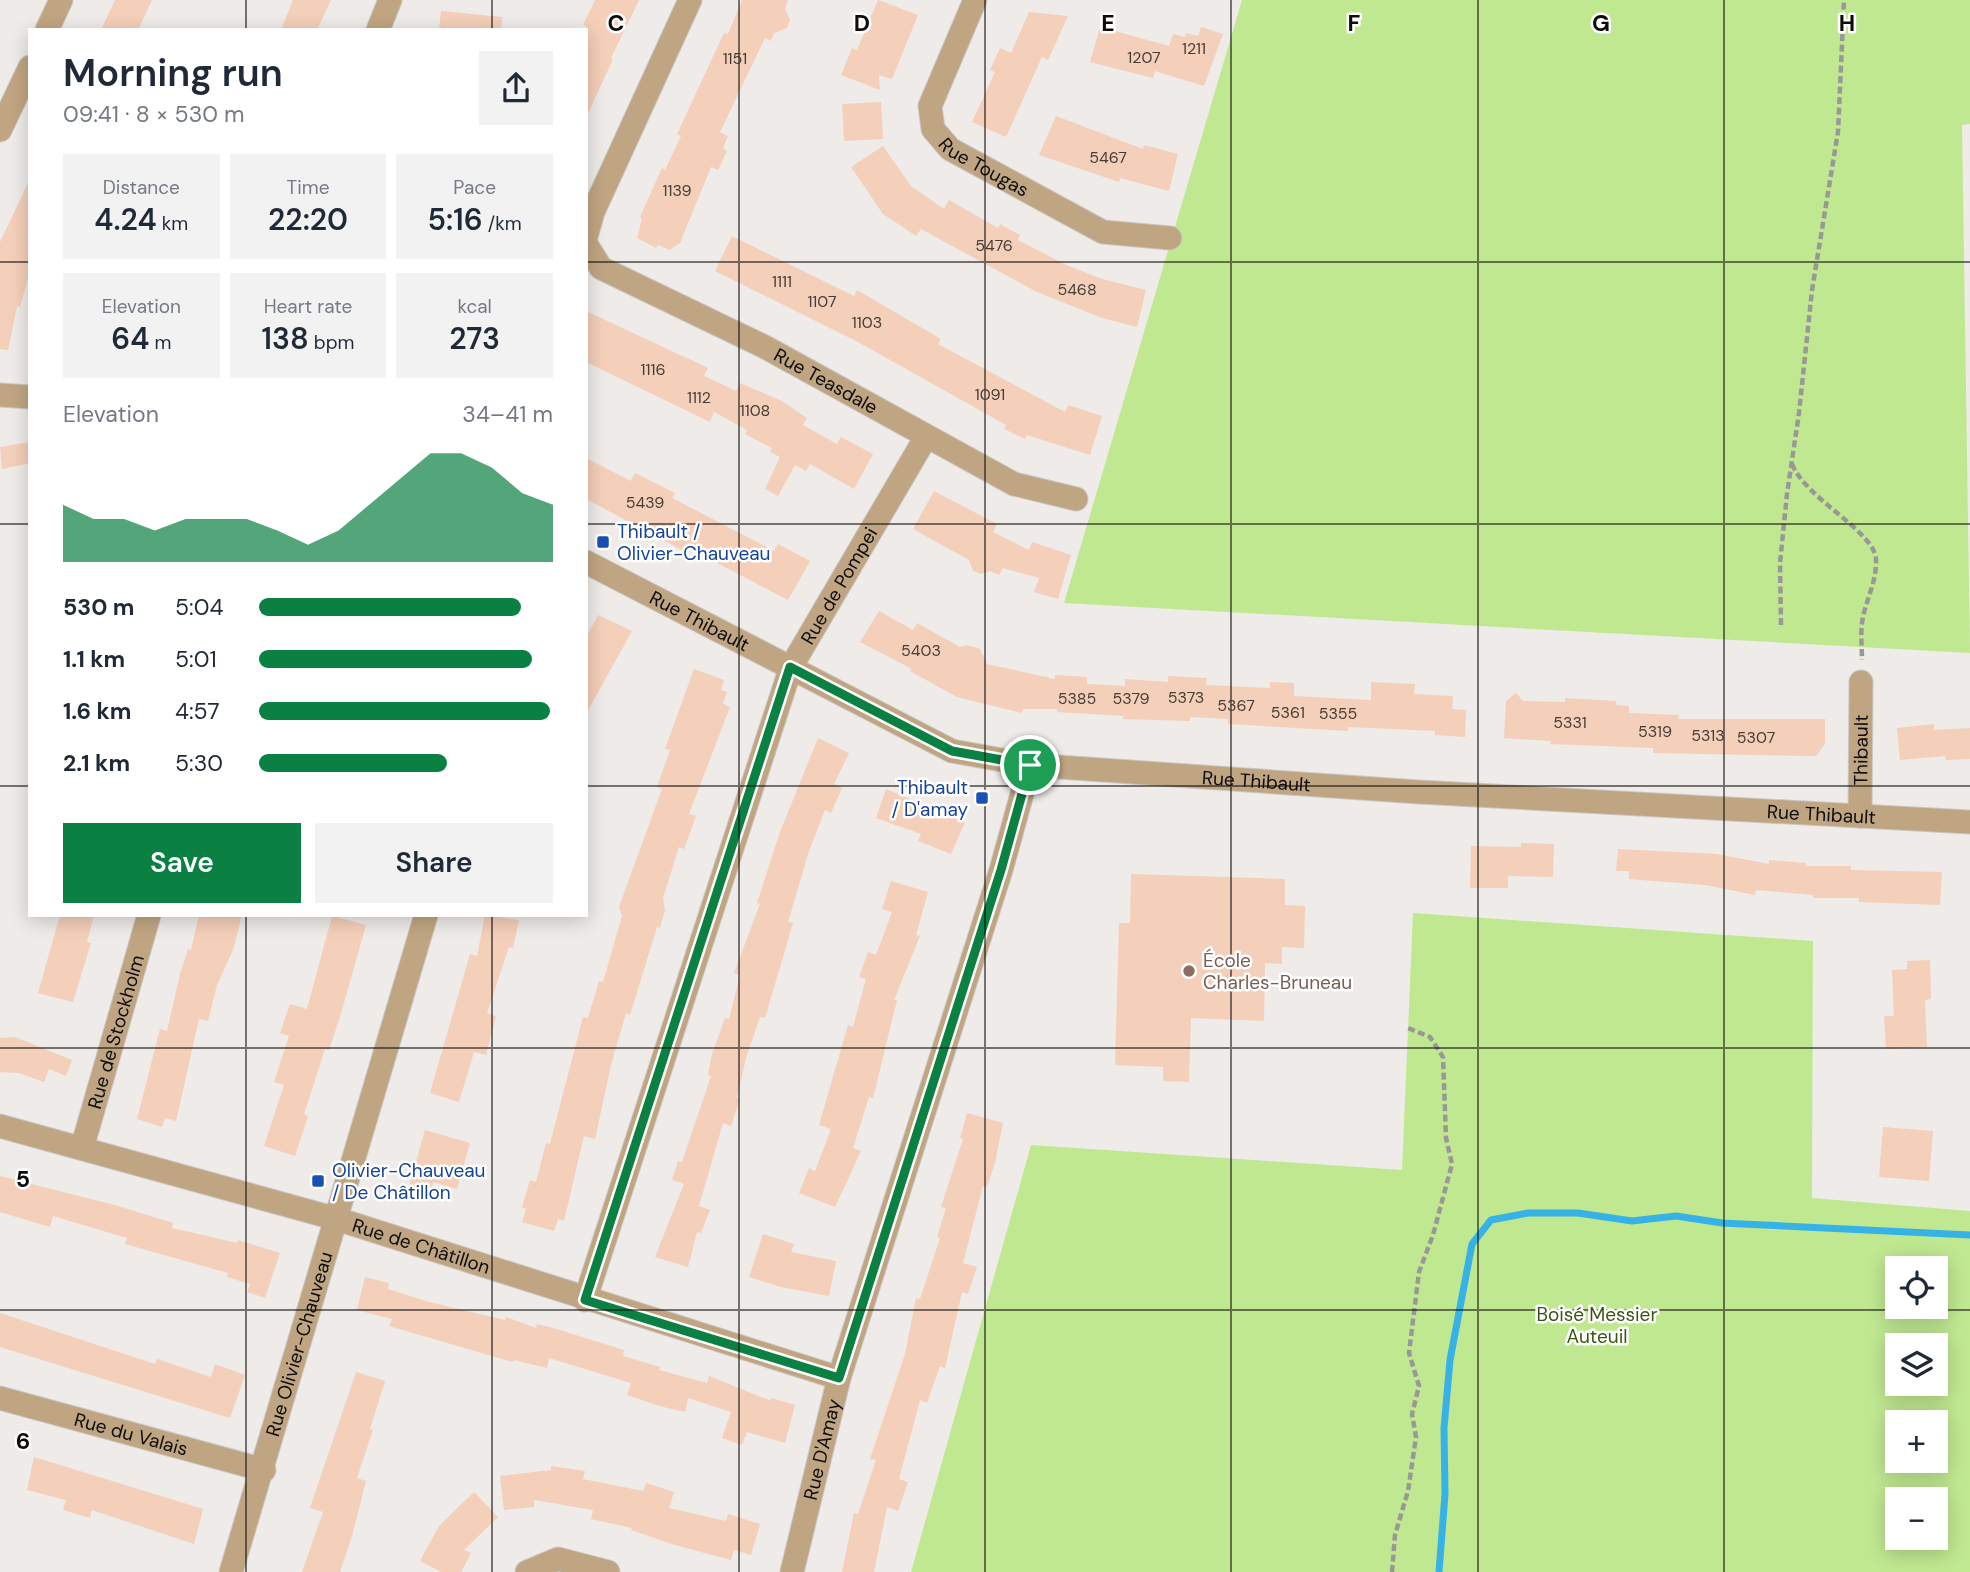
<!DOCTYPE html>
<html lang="en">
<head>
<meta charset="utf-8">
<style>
  body { margin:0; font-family:"DM Sans",sans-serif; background:#f2f2f3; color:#1f2937; height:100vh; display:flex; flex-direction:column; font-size:26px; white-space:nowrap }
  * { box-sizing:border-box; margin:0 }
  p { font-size:23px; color:#747a83 }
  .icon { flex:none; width:38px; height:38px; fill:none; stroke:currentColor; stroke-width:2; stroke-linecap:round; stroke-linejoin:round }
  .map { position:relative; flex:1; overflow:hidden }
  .drawer { position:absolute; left:28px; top:28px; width:560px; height:889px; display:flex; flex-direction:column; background:#fff; border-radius:0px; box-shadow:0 4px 18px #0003 }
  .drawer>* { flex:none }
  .fabs { position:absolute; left:1885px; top:1256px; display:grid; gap:14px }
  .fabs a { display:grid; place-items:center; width:63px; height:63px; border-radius:0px; background:#fff; box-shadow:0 4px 18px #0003; font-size:35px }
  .pin { position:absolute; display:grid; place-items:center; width:60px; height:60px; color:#fff; margin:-30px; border:4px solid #fff; border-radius:50%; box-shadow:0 2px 7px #0007 }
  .round { display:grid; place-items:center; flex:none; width:74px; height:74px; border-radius:0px; background:#f2f2f3 }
  .headline { display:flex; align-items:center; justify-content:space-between; height:119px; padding:0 35px }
  h1 { font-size:38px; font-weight:600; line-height:52px }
  .stats { display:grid; grid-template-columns:repeat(3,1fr); gap:10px; height:119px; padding:7px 35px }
  .stats div { display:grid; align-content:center; border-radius:0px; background:#f2f2f3; text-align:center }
  .stats b { font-size:30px; font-weight:600 }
  .stats small { font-size:19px; font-weight:400 }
  .stats p { font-size:19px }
  .chart { height:196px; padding:14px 35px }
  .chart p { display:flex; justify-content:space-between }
  .chart svg { width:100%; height:126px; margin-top:7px; fill:#0b8043; opacity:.7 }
  .primary-button { display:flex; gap:14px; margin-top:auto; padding:14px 35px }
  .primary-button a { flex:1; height:80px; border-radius:0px; background:#0b8043; color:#fff; font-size:28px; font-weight:600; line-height:80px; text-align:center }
  .primary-button a+a { background:#f2f2f3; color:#1f2937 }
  ul { padding:0 35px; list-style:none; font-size:23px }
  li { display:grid; grid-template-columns:112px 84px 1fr; align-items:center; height:52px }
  li i { height:18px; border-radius:9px; background:#0b8043 }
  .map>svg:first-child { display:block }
  .green { fill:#c0e891; fill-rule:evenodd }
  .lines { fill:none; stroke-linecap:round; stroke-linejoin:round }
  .stream { stroke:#37b2e6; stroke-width:7 }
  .building { fill:#f4cfb9 }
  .street-casing { stroke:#cac7c5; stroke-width:25 }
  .path { stroke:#9a9896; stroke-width:4.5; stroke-dasharray:7 3.5; stroke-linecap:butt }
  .street { stroke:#c0a582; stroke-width:23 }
  .route-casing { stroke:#fff; stroke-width:14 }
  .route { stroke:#0b8043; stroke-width:9 }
  .grid { fill:none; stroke:#0d0c0b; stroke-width:2; stroke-opacity:0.55 }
  .transit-dot { fill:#1a4fb4; stroke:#fff; stroke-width:2.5 }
  .education-dot { fill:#8d6e63; stroke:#fff; stroke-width:2.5 }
  .labels { text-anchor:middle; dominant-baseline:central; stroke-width:5; stroke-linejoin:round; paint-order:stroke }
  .number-label { font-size:16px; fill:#473d36 }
  .street-label { font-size:19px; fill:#0d0c0b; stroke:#fff }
  .transit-label { font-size:19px; fill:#164399; stroke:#fff; text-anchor:start }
  .education-label { font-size:19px; fill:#785e54; stroke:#fff; text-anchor:start }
  .park-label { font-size:19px; fill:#3b5413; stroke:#fff }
  .grid-label { font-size:23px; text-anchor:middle; font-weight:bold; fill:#0d0c0b; stroke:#fff; stroke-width:5; stroke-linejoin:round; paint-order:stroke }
</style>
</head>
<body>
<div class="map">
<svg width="1970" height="1572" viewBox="0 0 1970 1572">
  <rect width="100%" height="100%" fill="#eeebe9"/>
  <path class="green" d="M1242,0H1970V124L1962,125L1970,653L1064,603Z
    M1413,913L1813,941L1812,1198L1970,1211V1572H911L1031,1145L1402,1170ZM1897,1269H1936V1307H1897ZM1897,1346H1936V1384H1897ZM1897,1423H1936V1461H1897ZM1897,1500H1936V1538H1897Z"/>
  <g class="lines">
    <path class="stream" d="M1439,1572L1445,1494L1444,1428L1450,1360L1472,1244L1491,1220L1528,1213H1578L1632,1221L1676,1216L1722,1223L1970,1235"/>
  </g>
  <path class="building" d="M115,0H152L138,30H101Z
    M293,0H331L317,30H281Z
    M595,0H639L611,58L613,59L586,118V26L583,25Z
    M742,0H788L785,9L790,20L787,28L774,33L771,41L765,38L720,132L728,136L723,148L727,151L718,170L711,167L680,243L670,250L658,245L656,248L637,238L642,219L640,217L662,168L665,170L681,136L677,134L724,33L728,34Z
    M878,0L918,15L892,79L879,75L880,90L841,75L852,48L857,50Z
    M441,11L502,17L501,30H439Z
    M1029,12L1068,16L1048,60L1042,57L1006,137L972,122L995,72L990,70L1000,48L1011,53Z
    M1111,24L1115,31L1169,46L1173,34L1185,37L1186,33L1198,36L1201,27L1223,34L1204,86L1155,71L1153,78L1090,62L1099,31Z
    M881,102L883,139L844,141L842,104Z
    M1056,116L1143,149L1144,145L1178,154L1169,191L1120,178L1119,182L1039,155Z
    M883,146L911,186L944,209L949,200L998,228L1000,224L1020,235L1018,240L1064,264L1102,279L1146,290L1137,327L1102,318L1037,292L921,229L916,236L883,214L851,167Z
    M30,179V271L20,307L17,306L8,350L0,349V242Z
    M732,236L854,296L857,290L941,339L938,344L1065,412L1068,405L1102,416L1090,455L1027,435L1025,439L1004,429L1006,425L858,342L715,271Z
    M586,311L708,368L704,376L736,391L740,383L782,401L807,418L803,425L837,444L841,437L873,454L854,489L810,464L806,471L795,465L778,496L765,489L780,457L770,452L772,448L745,434L747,430L714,412L710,422L586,362Z
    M30,442V463L2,469L0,447Z
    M586,458L631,481L635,473L675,493L672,498L774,551L778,544L810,561L788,600L685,546L682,550L586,499Z
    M934,491L997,524L993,532L1029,550L1032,542L1071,555L1058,599L1034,592L1039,578L1003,568L999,575L990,571L981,574L973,571L969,560L913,529Z
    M879,611L913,630L917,623L960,647L967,645L980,649L987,664L1055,679V675L1087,677V684L1125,686V679L1168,682V676L1207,678L1206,685L1270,688V682L1294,683V696L1371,700V682L1415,684L1414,694L1453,696L1452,709L1466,710L1465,737L1435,735V731L1348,727V731L1228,724V719L1190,717V721L1123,719V716L1057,712V709H1023L1022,713L957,697L910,671L912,669L860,642Z
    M598,615L632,631L586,714V638Z
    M694,669L724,680L721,690L727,692L723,704L730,707L689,814L696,816L684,849L679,847L663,898L665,910L660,928L657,927L630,1015L626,1013L611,1065L595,1139L584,1136L564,1221L558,1219L554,1231L522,1222L526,1209L522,1207L530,1180L536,1182L546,1143L550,1144L583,1017L588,1018L599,981L603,982L622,916L619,907L662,789L657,787L670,750L665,749Z
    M1516,693L1523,701L1565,702V698L1616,701V705L1629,706V713L1679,715L1678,719H1825V744L1816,756L1753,755L1653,753V748L1550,744L1551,741L1504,738L1506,701Z
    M1934,724V730L1970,728V759L1946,760L1945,756L1900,760L1897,728Z
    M818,738L849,753L834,784L842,788L831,813L825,810L809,851L788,922L793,923L765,1018L760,1017L746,1058L737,1098L740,1099L731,1126L723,1123L699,1206L710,1210L701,1233L697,1232L688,1267L655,1257L684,1184L672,1180L678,1161L682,1162L711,1076L708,1075L712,1054L725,1018L729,1019L740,975L734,973L760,904L757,903L780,832Z
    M886,789L965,822L951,854L918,841L921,834L876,818Z
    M1521,843L1554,844L1553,877L1508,876V888H1470L1471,846L1521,847Z
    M1618,849L1717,854L1769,864V860L1806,863V866H1851V870L1942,872L1940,905L1859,902V898H1813V895L1756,890L1755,895L1705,885L1629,879V871H1616Z
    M1131,874L1285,879V905L1305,906L1304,948L1282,947V964L1265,963L1264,1021L1191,1018L1189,1082L1163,1081V1067L1115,1065L1119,923H1130Z
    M891,881L928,892L916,935L920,936L894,1000H897L873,1098L869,1097L853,1148L861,1151L835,1207L799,1193L809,1168L815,1171L831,1129L819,1125L848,1025L853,1027L866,979L859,977L868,952L876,955L892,912L882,909Z
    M60,915H94L87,942L91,943L73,1002L38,993Z
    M199,915H242L233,950L217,985L208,1021L199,1019L176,1121L165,1118L162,1127L137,1119L160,1029L167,1031L180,974L188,949L191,950Z
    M485,915L519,920L513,948L509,947L487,1013L496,1016L486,1055L474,1052L459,1102L430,1093L470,954L477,956Z
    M332,916L366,925L340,1017L329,1050L325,1049L304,1114L308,1116L295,1156L264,1146L284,1085L274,1082L289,1036L280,1033L290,1004L307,1009Z
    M1930,960L1931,999L1925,1000L1927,1047L1886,1049L1884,1016H1894L1892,970L1907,969V961Z
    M15,1037L72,1060L66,1076L49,1069L44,1082L19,1073L0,1072V1038Z
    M967,1113L1003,1123L995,1163L987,1187L983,1186L963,1263L977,1267L968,1294L962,1292L945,1368L940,1366L927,1403L920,1400L899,1479L908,1482L898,1511L887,1507L874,1572H842L854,1513L858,1514L876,1460L870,1459L905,1354L916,1298L920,1299L940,1238L937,1237L946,1208L941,1207L963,1139L960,1138Z
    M1883,1127L1933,1131L1929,1181L1879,1177Z
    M425,1130L470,1143L457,1189L433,1182L431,1192L409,1186Z
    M0,1176L118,1206L173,1223L172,1228L237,1243L238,1240L280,1253L265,1298L247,1292L250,1284L227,1277L228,1273L125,1244L127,1238L53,1216L50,1227L0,1212Z
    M763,1234L794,1244L791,1252L836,1261L829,1296L781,1287L749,1277Z
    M365,1277L389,1283L388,1289L429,1302L505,1320L506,1317L536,1328L537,1324L550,1327L624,1350L623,1356L660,1367L659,1370L707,1383L709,1376L771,1401V1398L795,1405L785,1443L747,1432L742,1445L722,1438L731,1412L688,1398L685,1412L659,1406L627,1395L631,1383L549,1358L547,1368L514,1360L513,1362L389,1326L392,1319L357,1310Z
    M0,1313L155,1364L157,1359L211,1377L215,1364L245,1375L230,1418L0,1347Z
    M356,1372L385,1381L370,1429L373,1430L357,1478L366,1481L352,1536L340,1572H302L323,1512L310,1508Z
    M34,1457L203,1509L194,1544L92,1510L90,1518L63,1510L66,1500L27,1490Z
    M551,1466L585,1471L583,1479L643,1491L646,1483L674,1492L669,1508L726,1521L728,1514L760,1524L751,1555L734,1550L731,1560L675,1545L631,1530L632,1528L591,1519L593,1510L534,1500V1507L504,1510L500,1476L551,1470Z
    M474,1492L498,1517L464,1550L471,1553L461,1572H441L420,1561L439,1526Z"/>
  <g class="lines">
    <g class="street-casing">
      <g id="street">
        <path id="s1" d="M975,0L930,106L933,129L950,149L1103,232L1170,238"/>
        <path d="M47,30L61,0"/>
        <path d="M378,30L390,0"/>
        <path d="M0,130L30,67"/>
        <path d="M586,237L593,212L690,0"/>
        <path id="s2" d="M586,244L601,268L765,347L1014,484L1076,499"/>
        <path d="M0,395L30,397"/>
        <path id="s3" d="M586,562L952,751L1030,765L1419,792L1970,822"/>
        <path id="s4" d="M1860,816L1861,682"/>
        <path id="s5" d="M0,1126L337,1219L839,1378"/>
        <path id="s6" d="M82,1148L149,915"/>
        <path id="s7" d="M585,1300L791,667L926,437"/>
        <path id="s8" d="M0,1398L264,1470"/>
        <path id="s9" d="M231,1572L426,915"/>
        <path d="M527,1572L558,1559L608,1572"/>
        <path id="s10" d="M792,1572L839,1378L1001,870L1030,765"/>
      </g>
    </g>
    <path class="path" d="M1792,464C1806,499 1874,531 1876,559C1877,580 1867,598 1863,617C1860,631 1862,647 1862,660
      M1781,625L1780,563L1787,494L1799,413L1812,290L1838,132L1844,0
      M1392,1572L1395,1535L1408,1491L1416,1437L1412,1414L1419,1386L1409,1353L1419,1272L1433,1235L1452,1164L1446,1138L1443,1057L1430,1037L1408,1028"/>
    <use href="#street" class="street"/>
  </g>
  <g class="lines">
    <g class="route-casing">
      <path id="route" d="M790,667L952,751L1030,765L1001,870L839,1378L585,1300Z"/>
    </g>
    <use href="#route" class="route"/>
  </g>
  <path class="grid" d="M246,0V30M492,0V30M739,0V1572M985,0V1572M1231,0V1572M1478,0V1572M1724,0V1572M0,262H30M586,262H1970M0,524H30M586,524H1970M0,786H30M586,786H1970M246,915V1572M492,915V1572M0,1048H1970M0,1310H1970"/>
  <g class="transit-dot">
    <rect x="596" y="535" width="14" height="14" rx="3.5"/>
    <rect x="975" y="791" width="14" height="14" rx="3.5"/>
    <rect x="311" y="1174" width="14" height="14" rx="3.5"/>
  </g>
  <circle class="education-dot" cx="1189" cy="971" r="7"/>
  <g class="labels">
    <g class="number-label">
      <text x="1194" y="48">1211</text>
      <text x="1144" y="57">1207</text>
      <text x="735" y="58">1151</text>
      <text x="1108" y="157">5467</text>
      <text x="677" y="190">1139</text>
      <text x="994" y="245">5476</text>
      <text x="782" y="281">1111</text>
      <text x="1077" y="289">5468</text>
      <text x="822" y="301">1107</text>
      <text x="867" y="322">1103</text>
      <text x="653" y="369">1116</text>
      <text x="990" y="394">1091</text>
      <text x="699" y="397">1112</text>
      <text x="755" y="410">1108</text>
      <text x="645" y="502">5439</text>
      <text x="921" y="650">5403</text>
      <text x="1186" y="697">5373</text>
      <text x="1077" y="698">5385</text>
      <text x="1131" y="698">5379</text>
      <text x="1236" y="705">5367</text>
      <text x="1288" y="712">5361</text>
      <text x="1338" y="713">5355</text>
      <text x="1570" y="722">5331</text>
      <text x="1655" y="731">5319</text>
      <text x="1708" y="735">5313</text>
      <text x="1756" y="737">5307</text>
    </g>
    <g class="street-label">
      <text stroke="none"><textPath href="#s1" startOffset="203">Rue Tougas</textPath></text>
      <text stroke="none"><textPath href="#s2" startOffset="280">Rue Teasdale</textPath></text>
      <text stroke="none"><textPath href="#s7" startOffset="760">Rue de Pompei</textPath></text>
      <text stroke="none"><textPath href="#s3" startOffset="128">Rue Thibault</textPath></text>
      <text stroke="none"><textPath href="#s4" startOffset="66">Thibault</textPath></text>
      <text stroke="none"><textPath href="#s3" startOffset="718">Rue Thibault</textPath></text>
      <text stroke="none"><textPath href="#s3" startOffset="1284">Rue Thibault</textPath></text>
      <text stroke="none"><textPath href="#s6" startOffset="121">Rue de Stockholm</textPath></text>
      <text stroke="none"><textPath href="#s5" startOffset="438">Rue de Châtillon</textPath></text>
      <text stroke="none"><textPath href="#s9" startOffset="238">Rue Olivier-Chauveau</textPath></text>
      <text stroke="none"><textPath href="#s8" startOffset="136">Rue du Valais</textPath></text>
      <text stroke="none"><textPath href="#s10" startOffset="126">Rue D'Amay</textPath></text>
    </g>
    <g class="transit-label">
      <text x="617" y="531">Thibault /<tspan x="617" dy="22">Olivier-Chauveau</tspan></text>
      <text x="968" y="787" text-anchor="end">Thibault<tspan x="968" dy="22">/ D'amay</tspan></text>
      <text x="332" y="1170">Olivier-Chauveau<tspan x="332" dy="22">/ De Châtillon</tspan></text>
    </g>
    <g class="education-label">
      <text x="1203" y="960">École<tspan x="1203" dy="22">Charles-Bruneau</tspan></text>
    </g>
    <g class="park-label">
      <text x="1597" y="1314">Boisé Messier<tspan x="1597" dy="22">Auteuil</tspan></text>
    </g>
  </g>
  <g class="grid-label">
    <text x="616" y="31">C</text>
    <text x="862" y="31">D</text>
    <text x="1108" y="31">E</text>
    <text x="1354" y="31">F</text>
    <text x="1601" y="31">G</text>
    <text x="1847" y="31">H</text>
    <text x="23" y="1187">5</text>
    <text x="23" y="1449">6</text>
  </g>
</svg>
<div class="fabs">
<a><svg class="icon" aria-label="locate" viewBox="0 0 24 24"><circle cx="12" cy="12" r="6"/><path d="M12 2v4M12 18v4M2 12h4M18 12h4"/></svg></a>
<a><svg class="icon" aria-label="layers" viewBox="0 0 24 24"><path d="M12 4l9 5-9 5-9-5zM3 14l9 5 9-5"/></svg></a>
<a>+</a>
<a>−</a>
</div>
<div class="pin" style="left:1030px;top:765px;background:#1e9e55"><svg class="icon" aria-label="arrive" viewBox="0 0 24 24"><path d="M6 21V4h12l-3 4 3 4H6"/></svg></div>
<section class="drawer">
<div class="headline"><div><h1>Morning run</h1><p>09:41 · 8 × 530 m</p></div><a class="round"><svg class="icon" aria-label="share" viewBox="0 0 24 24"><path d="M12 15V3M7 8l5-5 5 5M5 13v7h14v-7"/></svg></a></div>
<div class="stats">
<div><p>Distance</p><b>4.24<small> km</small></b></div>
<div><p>Time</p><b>22:20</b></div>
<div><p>Pace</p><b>5:16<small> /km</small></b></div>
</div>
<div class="stats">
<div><p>Elevation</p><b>64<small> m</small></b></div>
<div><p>Heart rate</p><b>138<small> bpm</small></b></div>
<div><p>kcal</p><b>273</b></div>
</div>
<div class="chart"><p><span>Elevation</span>34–41 m</p>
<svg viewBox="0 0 160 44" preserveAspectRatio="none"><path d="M0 44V24L10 29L20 29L30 33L40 29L50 29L60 29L70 33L80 38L90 33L100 24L110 15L120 6L130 6L140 11L150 20L160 24V44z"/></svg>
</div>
<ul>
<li><b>530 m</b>5:04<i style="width:89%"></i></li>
<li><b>1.1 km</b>5:01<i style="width:93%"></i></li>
<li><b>1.6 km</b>4:57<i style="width:99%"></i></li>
<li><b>2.1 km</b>5:30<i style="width:64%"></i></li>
</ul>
<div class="primary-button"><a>Save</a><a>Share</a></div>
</section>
</div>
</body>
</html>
